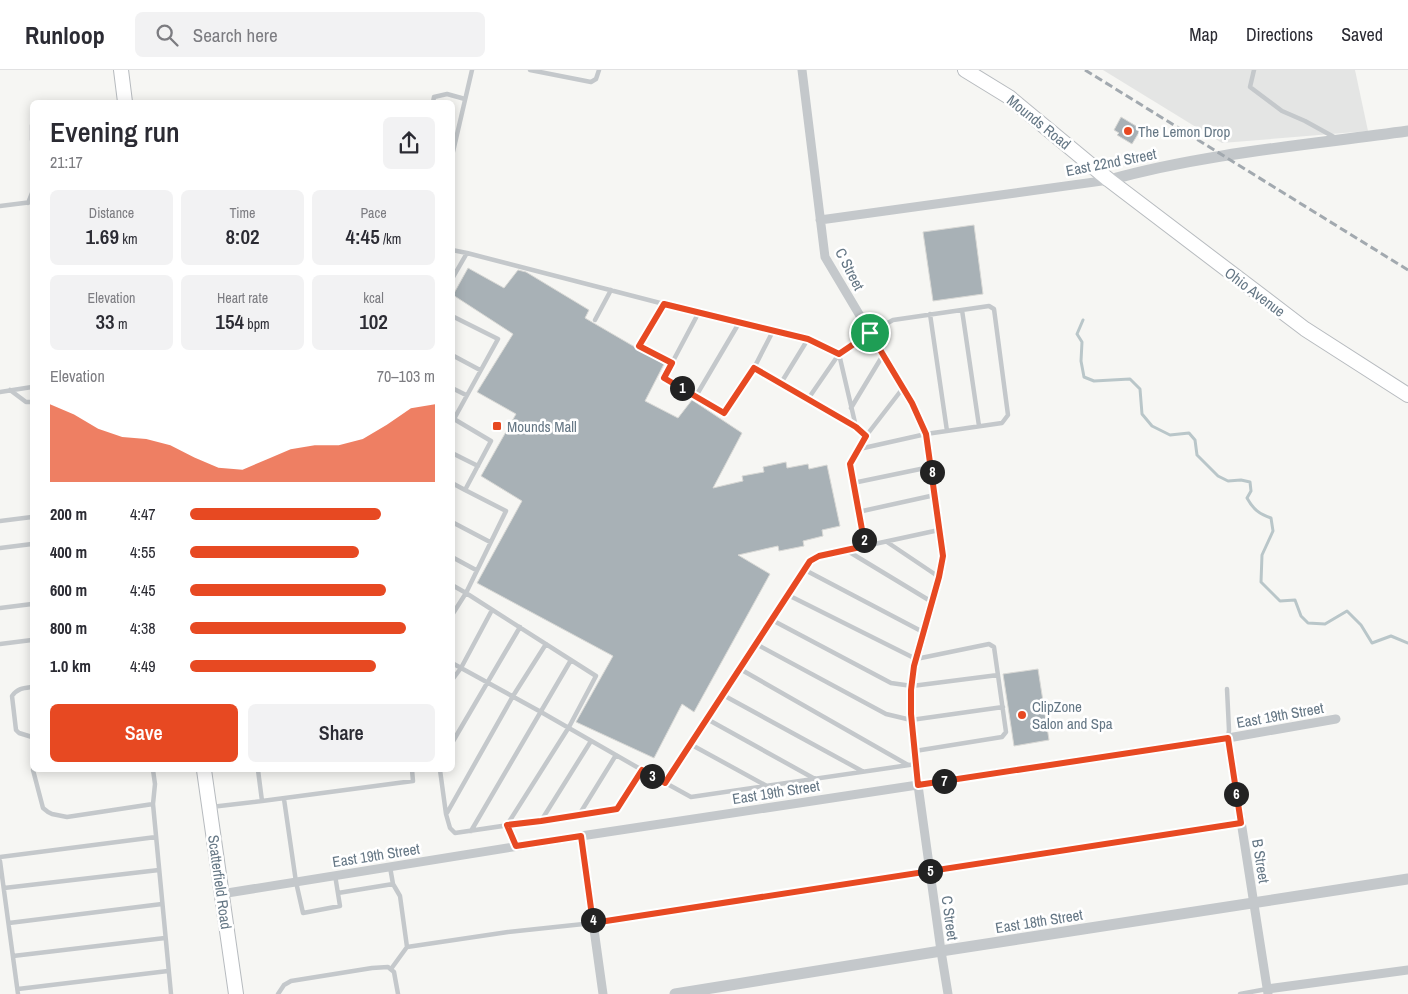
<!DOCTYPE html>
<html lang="en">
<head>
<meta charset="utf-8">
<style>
  body { margin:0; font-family:"Archivo Narrow",sans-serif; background:#f2f2f3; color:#2b2b33; height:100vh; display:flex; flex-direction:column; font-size:19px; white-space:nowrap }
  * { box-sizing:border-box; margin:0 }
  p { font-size:16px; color:#7c7c81 }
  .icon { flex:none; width:28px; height:28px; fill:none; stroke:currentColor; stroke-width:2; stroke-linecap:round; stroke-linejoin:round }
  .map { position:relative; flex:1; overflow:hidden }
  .side { position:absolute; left:30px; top:30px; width:425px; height:672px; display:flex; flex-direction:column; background:#fff; border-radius:8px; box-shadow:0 2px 12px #0003 }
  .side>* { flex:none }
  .pin { position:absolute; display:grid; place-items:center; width:42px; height:42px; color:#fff; margin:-21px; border:2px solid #fff; border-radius:50%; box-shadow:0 1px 5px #0007 }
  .km { position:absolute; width:25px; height:25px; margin:-12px; border-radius:50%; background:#222; color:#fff; font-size:14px; line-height:25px; text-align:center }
  .round { display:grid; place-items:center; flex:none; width:52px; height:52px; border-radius:8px; background:#f2f2f3 }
  .head { display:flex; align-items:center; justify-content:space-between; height:85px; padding:0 20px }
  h1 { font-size:28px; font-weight:600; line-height:38px }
  .figures { display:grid; grid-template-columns:repeat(3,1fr); gap:8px; height:85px; padding:5px 20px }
  .figures div { display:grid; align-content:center; border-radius:8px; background:#f2f2f3; text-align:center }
  .figures b { font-size:21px; font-weight:600 }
  .figures small { font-size:14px; font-weight:400 }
  .figures p { font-size:14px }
  .chart { height:140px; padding:10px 20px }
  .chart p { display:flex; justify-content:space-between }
  .chart svg { width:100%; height:90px; margin-top:5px; fill:#e74922; opacity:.7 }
  .action { display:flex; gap:10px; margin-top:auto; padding:10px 20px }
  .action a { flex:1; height:58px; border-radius:8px; background:#e74922; color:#fff; font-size:20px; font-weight:600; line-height:58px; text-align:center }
  .action a+a { background:#f2f2f3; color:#2b2b33 }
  ul { padding:0 20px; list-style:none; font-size:16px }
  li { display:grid; grid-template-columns:80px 60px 1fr; align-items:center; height:38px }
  li i { height:12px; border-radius:6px; background:#e74922 }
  header { display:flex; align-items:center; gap:30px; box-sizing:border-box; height:70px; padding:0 25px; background:#fff; border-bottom:1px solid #e1e1e2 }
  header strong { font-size:24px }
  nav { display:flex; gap:28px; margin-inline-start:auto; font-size:18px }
  .search { width:350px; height:45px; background:#f2f2f3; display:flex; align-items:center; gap:12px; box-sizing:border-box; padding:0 18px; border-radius:8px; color:#7c7c81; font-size:19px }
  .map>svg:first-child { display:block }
  .built { fill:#e4e5e4 }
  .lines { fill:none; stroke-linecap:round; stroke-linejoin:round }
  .stream { stroke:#b9c6c9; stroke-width:3 }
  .building { fill:#a8b1b6; stroke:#d8d8d5 }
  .primary-casing { stroke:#b7bbbf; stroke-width:16 }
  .service { stroke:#c4c8cb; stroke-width:4.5 }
  .minor { stroke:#c4c8cb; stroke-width:9 }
  .tertiary { stroke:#c4c8cb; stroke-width:11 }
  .primary { stroke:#fff; stroke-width:14 }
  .rail { stroke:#a2a9af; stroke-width:3; stroke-dasharray:8 4; stroke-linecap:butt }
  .route-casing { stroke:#fff; stroke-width:10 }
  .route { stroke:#e74922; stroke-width:6 }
  .poi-dot { fill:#e74922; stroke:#fff; stroke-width:2 }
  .labels { text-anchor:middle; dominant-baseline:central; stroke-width:5; stroke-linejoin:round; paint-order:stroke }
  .street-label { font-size:15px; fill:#657785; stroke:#fff }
  .poi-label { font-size:15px; fill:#657785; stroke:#fff; text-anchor:start }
</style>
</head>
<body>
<header>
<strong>Runloop</strong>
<div class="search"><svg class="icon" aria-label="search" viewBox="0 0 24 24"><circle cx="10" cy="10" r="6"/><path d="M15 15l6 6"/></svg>Search here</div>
<nav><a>Map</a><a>Directions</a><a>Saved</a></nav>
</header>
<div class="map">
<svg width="1408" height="924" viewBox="0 0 1408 924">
  <rect width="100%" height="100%" fill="#f6f6f3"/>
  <path class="built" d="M1103,0H1355L1368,61L1222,73Z"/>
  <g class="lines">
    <path class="stream" d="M1083,250L1077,264L1082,272L1081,291L1084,307L1094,311L1130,309L1140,319L1142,344L1152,356L1170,365L1189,363L1195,370L1197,385L1218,406L1228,411L1241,410L1250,412L1251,421L1247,428C1253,439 1259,444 1271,448L1273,461L1262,485L1261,512L1280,531L1295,530L1301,546L1308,553L1325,554L1347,541L1361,555L1372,573L1391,566L1408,573"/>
  </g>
  <path class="building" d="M1121,47L1141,59L1132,74L1117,65L1119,63L1114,60Z
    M974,155L983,224L933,231L923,162Z
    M468,198L504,218L518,200L526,202L589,240L585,248L664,294L645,331L678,348L692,330L742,363L713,418L743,411L742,406L764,402L763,397L786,392L787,398L808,394L809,399L827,395L840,456L822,460L823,466L803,471L804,476L779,481L778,476L738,485L770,504L694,642L682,634L654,688L576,652L613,586L477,513L522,431L481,406L516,344L477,322L513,264L453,225Z
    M1038,599L1049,670L1014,676L1003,604Z"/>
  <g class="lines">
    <g class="primary-casing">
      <path id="primary" d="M121,0L125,32
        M965,0L1009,27L1109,110L1305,259L1408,325
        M204,700L236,924"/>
    </g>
    <path class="service" d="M530,0L591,12L596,9L599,0
      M1254,0L1250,17L1282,41L1305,51L1334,67
      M433,32L434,27L447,24L465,29
      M32,55V70
      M452,86L472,0
      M28,133L32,123
      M0,136L32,132
      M452,180L467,183L452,209
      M467,183L664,234L808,269L839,284L870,263L893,250L989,236L994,239L1008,345L1002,353L926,364L859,379
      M664,234L639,276L672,293
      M962,240L979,356
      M699,242L664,308L725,343L754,298L856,357L866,366L850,394L858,442
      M930,244L947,361
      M452,246L498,269L454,349L491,371L465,420L506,441L466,523L596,606L569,657L507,755L516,776
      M595,250L611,220
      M839,284L856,357
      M452,285L480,300
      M754,298L773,261
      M781,313L808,269
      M452,318L466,325
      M10,320L26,332H32
      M0,322L32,317
      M696,326L739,253
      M808,329L839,284
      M851,338L883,285
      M866,366L903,318
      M452,383L478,396
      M452,413L465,420
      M853,413L930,397
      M0,451L32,447
      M452,452L490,472
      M887,472L939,507
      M865,476L858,442L935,425
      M0,478L32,474
      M846,480L932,532
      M452,487L476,500
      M805,500L923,562
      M452,515L466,523L452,545
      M788,525L916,589L989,574L994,577L1006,662L1002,667L915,681
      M0,538L32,534
      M772,550L891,613L912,616L998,605
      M0,574L32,570
      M756,574L886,644L911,650L1003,637
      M452,593L541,642L642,700L691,727L916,694
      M740,599L908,695
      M452,610L461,598L492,540
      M32,617C24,618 18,618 12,626L16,660L19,663L32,667
      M1227,619L1229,660L1228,668
      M723,625L862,701
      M707,649L815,709
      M452,673L520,557
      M690,674L765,715
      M33,700L43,738L48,742L52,744L67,747L153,734
      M153,700L155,714L153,734L171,924
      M440,700L446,744L450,758L455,763L617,739L642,700
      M665,713L811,491L819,486L939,460
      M284,729L296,812L303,843L340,836L335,805
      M262,731L413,711L412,700
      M211,737L262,731L258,700
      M447,743L513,626L546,574
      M579,745L616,685
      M541,751L591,671
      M471,761L571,590
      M0,787L156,767
      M0,791L18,924
      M390,797L393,814L400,826L407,877L508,862L593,853L1241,753
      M4,818L159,800
      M338,823L393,814
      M9,853L162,834
      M13,886L165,868
      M391,899L407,877
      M18,919L168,901
      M278,924L284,915L291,911L372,898L388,897L394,902L398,924
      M1240,924L1267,919"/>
    <path class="minor" d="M802,0L825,187L912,333L926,364L943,486L939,507L914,596L911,620V644L918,715L941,881L948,924
      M820,150L1109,110
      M1228,668L1268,924
      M581,766L603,924
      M221,824L581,766L1228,668L1336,649
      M1267,919L1408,900"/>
    <path class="tertiary" d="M1109,110C1206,83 1308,75 1408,61
      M675,924L941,881L1408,809"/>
    <use href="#primary" class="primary"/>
    <path class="rail" d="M1085,0L1408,200"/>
  </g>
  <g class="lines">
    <g class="route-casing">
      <path id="route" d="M664,234L808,269L839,284L870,263L912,333L926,364L943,486L939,507L914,596L911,620V644L918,715L1228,668L1241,753L593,853L581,766L516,776L507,755L541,751L617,739L642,700L665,713L810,491L819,486L865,476L850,394L866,366L856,357L754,298L724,343L664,308L672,293L639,276Z"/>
    </g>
    <use href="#route" class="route"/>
  </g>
  <g class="poi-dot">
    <circle cx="1128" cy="61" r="5"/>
    <rect x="492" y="351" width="10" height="10" rx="2.5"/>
    <circle cx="1022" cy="645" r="5"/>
  </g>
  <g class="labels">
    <g class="street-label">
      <text transform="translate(1039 52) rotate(39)">Mounds Road</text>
      <text transform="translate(1111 92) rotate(-11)">East 22nd Street</text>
      <text transform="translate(850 199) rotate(63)">C Street</text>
      <text transform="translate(1255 222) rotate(37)">Ohio Avenue</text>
      <text transform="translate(1280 645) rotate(-10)">East 19th Street</text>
      <text transform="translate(776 722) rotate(-9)">East 19th Street</text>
      <text transform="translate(376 785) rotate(-9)">East 19th Street</text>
      <text transform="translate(1261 791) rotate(81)">B Street</text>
      <text transform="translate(220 812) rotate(82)">Scatterfield Road</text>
      <text transform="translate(950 848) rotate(82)">C Street</text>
      <text transform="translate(1039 851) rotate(-9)">East 18th Street</text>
    </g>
    <g class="poi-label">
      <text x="1138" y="61">The Lemon Drop</text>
      <text x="507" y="356">Mounds Mall</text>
      <text x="1032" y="636">ClipZone<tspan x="1032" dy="17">Salon and Spa</tspan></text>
    </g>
  </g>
</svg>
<div class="pin" style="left:870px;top:263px;background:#1e9e55"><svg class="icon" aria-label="arrive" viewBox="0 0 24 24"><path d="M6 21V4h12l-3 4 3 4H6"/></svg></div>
<b class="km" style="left:682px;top:318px">1</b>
<b class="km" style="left:864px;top:470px">2</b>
<b class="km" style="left:652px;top:706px">3</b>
<b class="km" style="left:593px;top:850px">4</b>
<b class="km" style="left:930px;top:801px">5</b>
<b class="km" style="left:1236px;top:724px">6</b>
<b class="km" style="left:944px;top:711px">7</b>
<b class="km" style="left:932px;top:402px">8</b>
<section class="side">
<div class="head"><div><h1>Evening run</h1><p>21:17</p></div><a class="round"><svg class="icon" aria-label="share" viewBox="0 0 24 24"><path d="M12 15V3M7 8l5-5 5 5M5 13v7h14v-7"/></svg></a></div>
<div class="figures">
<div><p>Distance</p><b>1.69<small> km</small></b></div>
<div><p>Time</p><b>8:02</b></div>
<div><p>Pace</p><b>4:45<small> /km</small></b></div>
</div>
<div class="figures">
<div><p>Elevation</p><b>33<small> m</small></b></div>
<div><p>Heart rate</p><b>154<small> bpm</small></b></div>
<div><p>kcal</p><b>102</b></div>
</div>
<div class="chart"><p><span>Elevation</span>70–103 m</p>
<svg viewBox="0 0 160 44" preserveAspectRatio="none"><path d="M0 44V6L10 11L20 18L30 22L40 23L50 26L60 32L70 37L80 38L90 33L100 28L110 26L120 26L130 23L140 16L150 8L160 6V44z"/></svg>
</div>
<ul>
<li><b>200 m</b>4:47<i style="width:78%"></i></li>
<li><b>400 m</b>4:55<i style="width:69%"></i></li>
<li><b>600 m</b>4:45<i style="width:80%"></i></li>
<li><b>800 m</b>4:38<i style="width:88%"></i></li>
<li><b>1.0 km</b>4:49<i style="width:76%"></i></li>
</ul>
<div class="action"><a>Save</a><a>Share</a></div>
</section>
</div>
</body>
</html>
